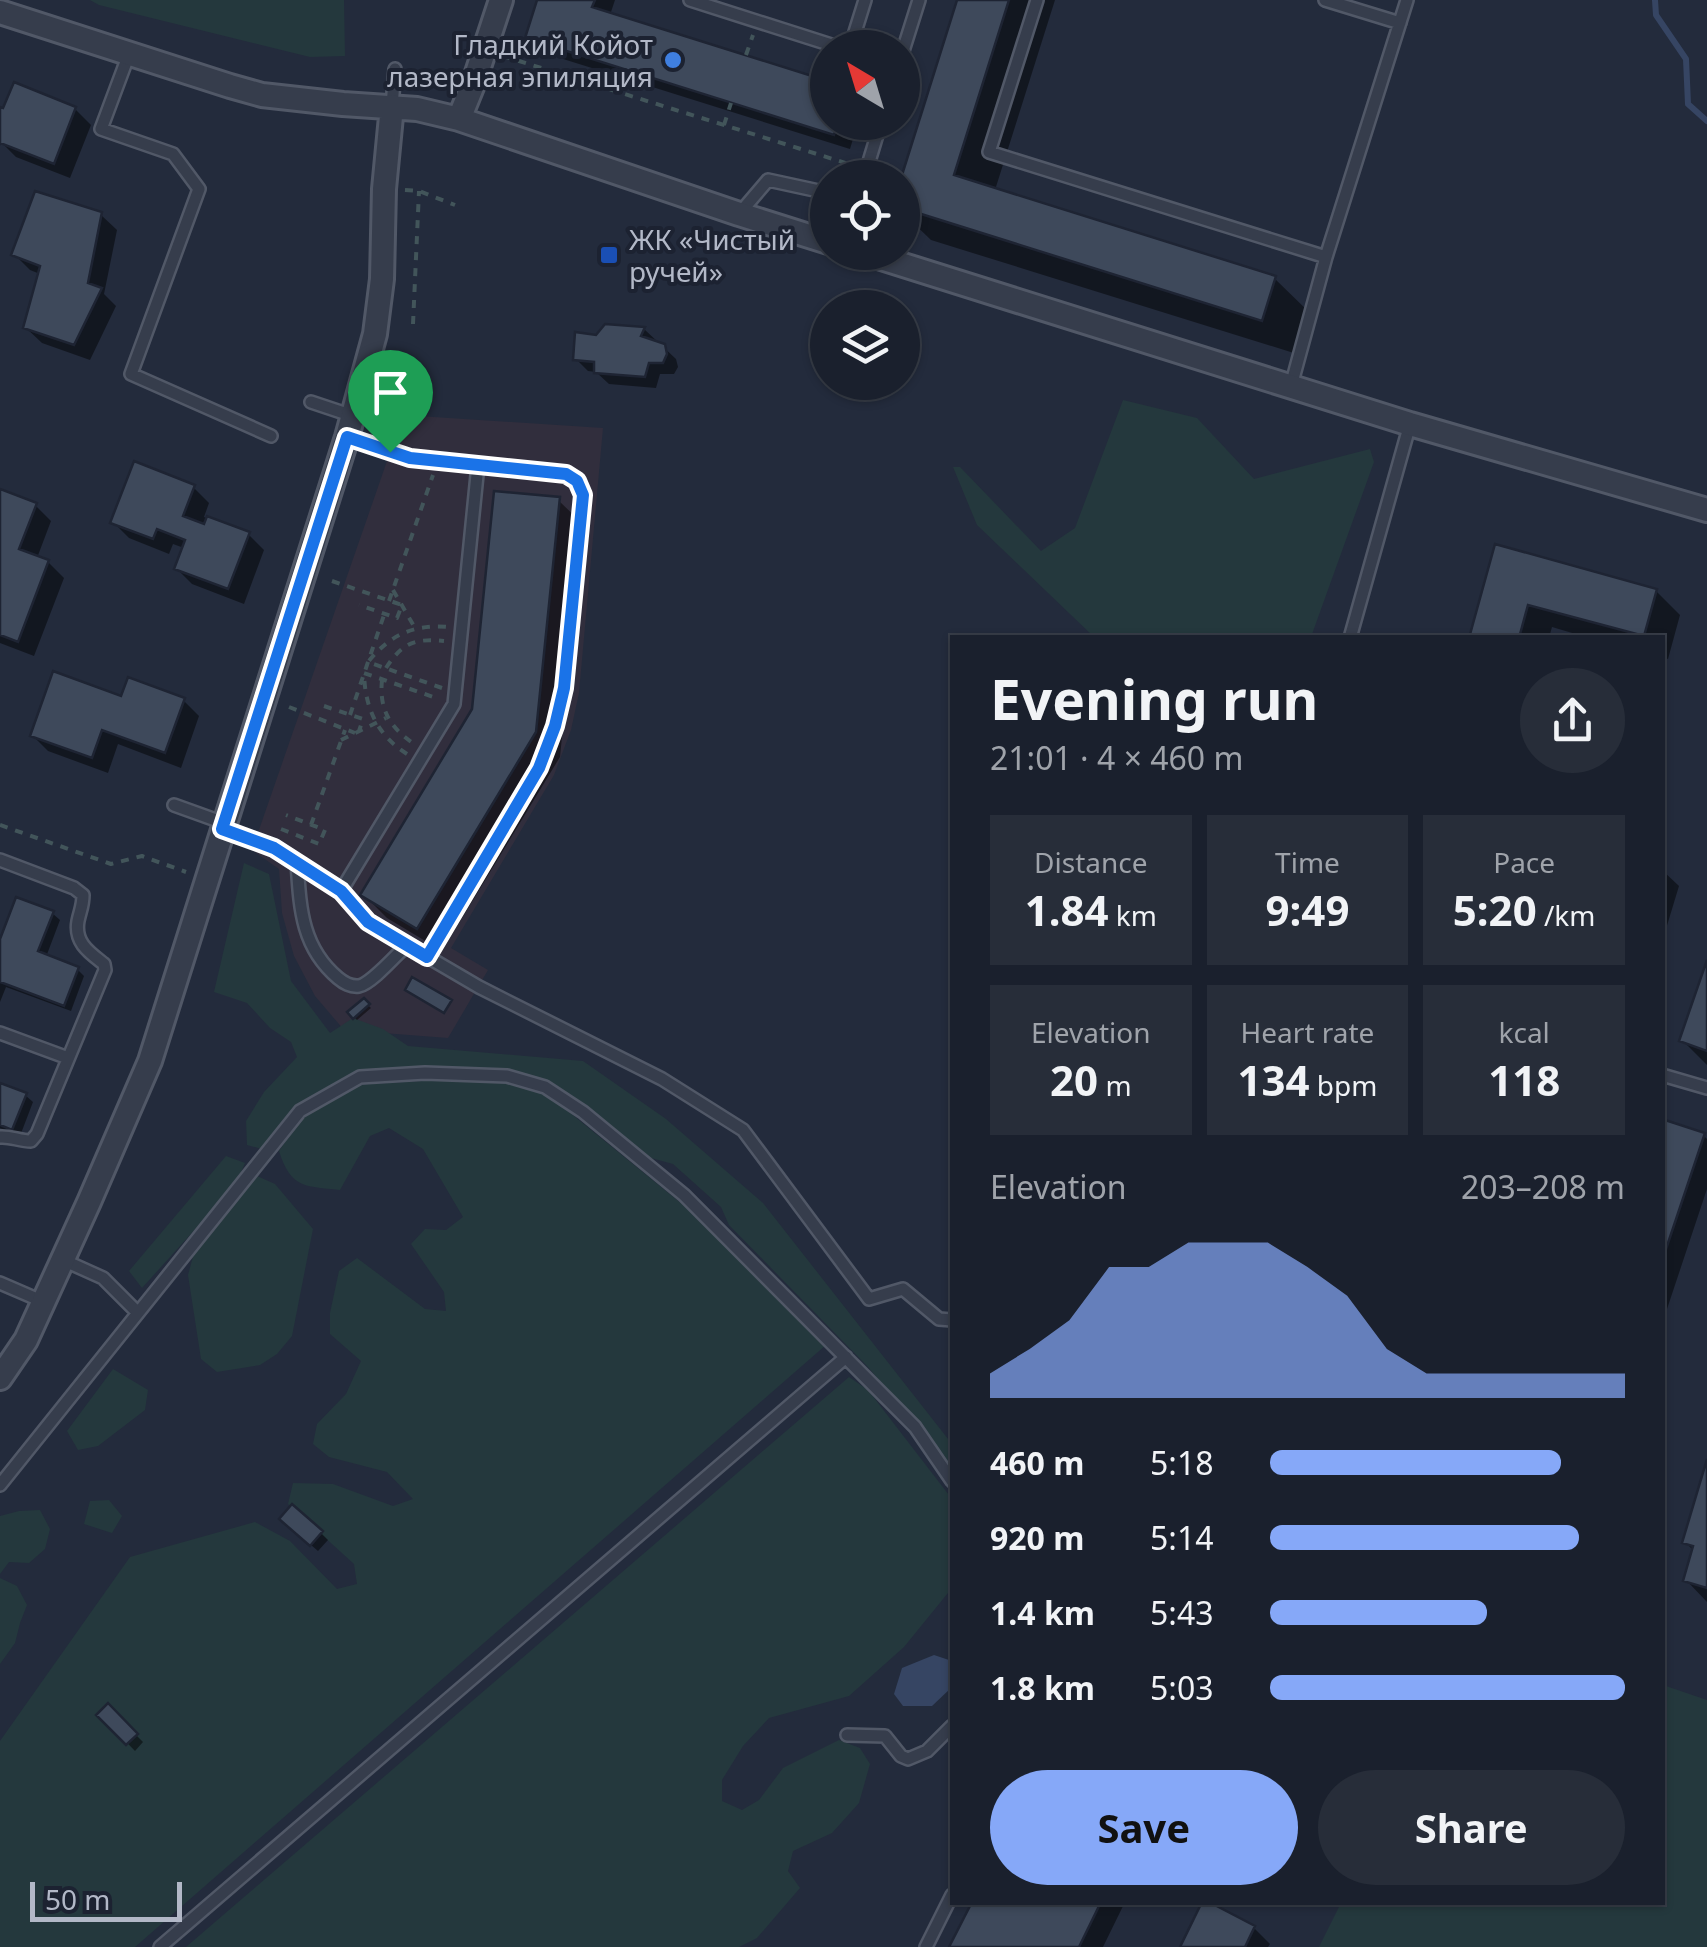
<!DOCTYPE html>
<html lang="en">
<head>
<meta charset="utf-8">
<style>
  body { margin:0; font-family:"Noto Sans",sans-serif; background:#272d39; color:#f1f3f6; height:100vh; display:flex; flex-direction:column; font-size:38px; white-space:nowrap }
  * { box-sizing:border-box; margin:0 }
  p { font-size:32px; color:#9fa3aa }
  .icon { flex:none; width:55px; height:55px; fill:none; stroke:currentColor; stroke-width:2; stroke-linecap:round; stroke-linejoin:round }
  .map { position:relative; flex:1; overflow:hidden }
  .panel { position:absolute; left:950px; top:635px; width:715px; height:1270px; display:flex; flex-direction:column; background:#1a202d; border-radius:0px; box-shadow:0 2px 8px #0004,0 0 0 2px #383e49 }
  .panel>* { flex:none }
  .needle { width:65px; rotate:322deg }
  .tools { position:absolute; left:810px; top:30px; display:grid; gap:20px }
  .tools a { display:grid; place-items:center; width:110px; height:110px; border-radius:50%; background:#1a202d; box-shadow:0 2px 8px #0004,0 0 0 2px #383e49; font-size:50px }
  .scale { position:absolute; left:30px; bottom:25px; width:152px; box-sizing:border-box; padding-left:10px; border:5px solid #b2b8c7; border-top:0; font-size:28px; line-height:35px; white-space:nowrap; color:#b2b8c7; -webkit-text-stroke:8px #1c2231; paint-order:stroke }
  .pin { position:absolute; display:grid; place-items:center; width:85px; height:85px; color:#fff; margin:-102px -42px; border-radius:50% 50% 50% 0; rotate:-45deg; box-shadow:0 0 10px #0007 }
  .pin .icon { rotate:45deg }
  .round { display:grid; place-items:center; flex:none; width:105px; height:105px; border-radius:52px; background:#272d39 }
  .overview { display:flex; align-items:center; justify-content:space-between; height:170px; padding:0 40px }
  h1 { font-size:55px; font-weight:700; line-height:75px }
  .stats { display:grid; grid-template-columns:repeat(3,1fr); gap:15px; height:170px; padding:10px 40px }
  .stats div { display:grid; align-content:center; border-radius:0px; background:#272d39; text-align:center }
  .stats b { font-size:42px; font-weight:700 }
  .stats small { font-size:28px; font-weight:400 }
  .stats p { font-size:28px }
  .chart { height:280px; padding:20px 40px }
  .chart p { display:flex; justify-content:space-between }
  .chart svg { width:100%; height:180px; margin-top:10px; fill:#86a8f8; opacity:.7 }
  .button { display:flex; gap:20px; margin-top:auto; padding:20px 40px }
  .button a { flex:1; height:115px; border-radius:60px; background:#86a8f8; color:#111; font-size:40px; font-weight:700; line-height:115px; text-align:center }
  .button a+a { background:#272d39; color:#f1f3f6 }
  ul { padding:0 40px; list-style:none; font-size:32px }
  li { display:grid; grid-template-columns:160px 120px 1fr; align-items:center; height:75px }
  li i { height:25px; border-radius:12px; background:#86a8f8 }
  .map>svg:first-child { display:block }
  .medical { fill:#312e3d }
  .green { fill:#24383d }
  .water { fill:#364563 }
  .shadow { fill:#0007 }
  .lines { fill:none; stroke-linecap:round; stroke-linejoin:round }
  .stream { stroke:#364563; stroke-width:6 }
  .building { fill:#3e495b; stroke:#1e2433; stroke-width:2.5 }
  .lane-casing { stroke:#515867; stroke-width:16 }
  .street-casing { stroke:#515867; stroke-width:28 }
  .path { stroke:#42555a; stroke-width:4; stroke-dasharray:8 8; stroke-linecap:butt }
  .lane { stroke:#363d4c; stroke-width:11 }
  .street { stroke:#363d4c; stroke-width:22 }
  .route-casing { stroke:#fff; stroke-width:20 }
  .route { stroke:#1a73e8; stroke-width:12 }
  .shop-dot { fill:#3f7fe0; stroke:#1c2231; stroke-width:4 }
  .transit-dot { fill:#1a4fb4; stroke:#1c2231; stroke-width:4 }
  .labels { text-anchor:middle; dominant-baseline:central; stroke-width:8; stroke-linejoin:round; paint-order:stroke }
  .poi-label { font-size:28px; fill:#b2b8c7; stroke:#1c2231; text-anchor:end }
</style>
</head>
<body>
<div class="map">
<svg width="1707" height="1947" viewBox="0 0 1707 1947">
  <rect width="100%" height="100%" fill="#232b3c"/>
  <path class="medical" d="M403,415L603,428L579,693L571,730L554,775L451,948L488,970L448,1038L344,1030L315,996L294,956L282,913L279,869L252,850Z"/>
  <path class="green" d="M90,0H344L345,56L310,57L99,5Z
    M1123,400L1197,418L1254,479L1370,449L1374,462L1311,637H1094L977,525L953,467H960L1041,551L1075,528Z
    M244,863L269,874L291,981L330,1033L353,1018L383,1029L408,1046L583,1061L666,1119L763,1203L952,1444V1466L868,1367L729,1225L721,1207L673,1164L651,1158L583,1103L549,1081L512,1071L436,1066L361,1070L295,1107L262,1149L247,1145L246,1121L264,1092L297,1057L291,1042L270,1028L247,1003L214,992Z
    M490,1077L536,1085L682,1204L826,1345L135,1947H0V1741L130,1557L255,1522L290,1541L337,1589L357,1584L354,1564L288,1504L293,1483L333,1484L393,1506L413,1499L387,1472L329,1457L313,1444L317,1424L346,1394L361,1361L330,1334V1313L339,1271L357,1258L425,1309L446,1311L444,1292L411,1244L425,1229L446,1230L463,1217L423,1149L389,1128L370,1136L340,1190C305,1186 291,1189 279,1151L301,1118L355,1085Z
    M226,1156L245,1163L236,1184L142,1288L129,1271Z
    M257,1176L275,1184L313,1229L292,1336L277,1354L260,1365L217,1372L201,1359L188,1275L194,1253Z
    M113,1369L148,1390L145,1410L98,1446L78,1450L67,1431Z
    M849,1377L868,1390L952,1499V1588L904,1647L849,1696L769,1718L743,1746L722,1780V1801L742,1810L759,1800L783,1768L839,1740L860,1748L870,1764L859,1803L832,1833L793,1851L788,1871L800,1888L757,1938L739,1947H186Z
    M109,1500L122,1516L112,1533L84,1524L90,1501Z
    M40,1510L50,1529L45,1549L29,1563L9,1562L0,1574V1516L19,1511Z
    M0,1578L17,1586L27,1605L20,1623L15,1643L0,1664Z
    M1663,1685L1707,1700V1947H1319L1341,1903L1662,1902Z"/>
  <path class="water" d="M934,1655L952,1661V1687L932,1706H903L894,1694L902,1668Z"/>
  <path class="shadow" d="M539,0H615L610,15L828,122H858L850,149L544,53L528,37Z
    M960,0H1055L995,190L1274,278L1310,313L1297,354L931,240L902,212V182Z
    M0,109H75L91,125L70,178L16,157L1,142L0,146Z
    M100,214L117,230L104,294L116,306L90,360L42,343L25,327L40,274L30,270L14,254Z
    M644,329L676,359L678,367L674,374H660L656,388L609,384L596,372L588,371L576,359L597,337Z
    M193,487L209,503L204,517L248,534L264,550L244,604L192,584L176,568L184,548L173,544L169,554L129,538L113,522Z
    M0,491L35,505L51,521L37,558L48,562L64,578L34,656L0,643Z
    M558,500L583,524L560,757L442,951L387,918L363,894L474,710Z
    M1497,547L1656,591L1680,615L1668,659L1662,657V638H1589L1552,627L1549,638H1472Z
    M122,699L183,700L199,716L181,768L118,744L108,773L48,751L32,735Z
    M1662,870L1679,886L1662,942Z
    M52,913L60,920L46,957L77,969L84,976L71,1011L6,987L0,1002V946Z
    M1707,968V1065L1682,1040Z
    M364,1001L371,1008L357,1020L350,1013Z
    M0,1085L25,1095L33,1102L20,1136L0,1128Z
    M1662,1122L1703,1135L1707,1139V1189L1662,1324Z
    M1707,1468V1602L1686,1580L1694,1551L1685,1542Z
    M289,1526L321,1533L328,1540L318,1551Z
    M108,1707L143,1742L135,1751L100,1715Z
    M975,1902H1125L1103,1947H952Z
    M1254,1928L1270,1944L1268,1947H1183Z"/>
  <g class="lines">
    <path class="stream" d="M1655,0L1656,15L1686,59L1688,104L1707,121"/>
  </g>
  <path class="building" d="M537,0H595L592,7L828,81V122H838L834,135L525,38Z
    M957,0H1009L954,175L1276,276L1262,321L902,208L901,178Z
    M14,82L76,107L54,164L0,143V107L3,108Z
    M35,191L102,212L88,283L102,288L74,345L23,328L40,266L11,255Z
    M605,324L645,327L641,336L665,344L667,354L663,363H649L645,377L594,373V362L573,360L575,332L596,335Z
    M134,461L195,485L183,516L204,524L207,516L250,532L228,589L174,569L185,540L157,529L153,539L110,523Z
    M0,489L37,503L19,549L49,560L18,642L0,635Z
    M494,491L560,497L536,732L417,929L360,895L472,709Z
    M1495,544L1657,589L1644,636L1528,605L1519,638H1469Z
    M53,671L121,696L128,677L185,698L165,753L102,730L92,758L30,736Z
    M16,897L54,911L38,951L79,967L64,1006L0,982V939Z
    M1707,960V1051L1679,1041Z
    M412,977L452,1000L444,1013L405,990Z
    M364,998L370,1004L353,1019L347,1012Z
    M0,1083L27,1093L12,1130L0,1125Z
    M1662,1119L1705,1133L1662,1261Z
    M1707,1459V1588L1683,1581L1693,1546L1682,1543Z
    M292,1504L323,1531L310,1546L279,1519Z
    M108,1703L138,1734L126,1745L96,1715Z
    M972,1902H1101L1079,1947H949Z
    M1202,1902H1209L1255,1926L1245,1947H1180Z"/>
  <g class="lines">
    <g class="lane-casing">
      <path id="lane" d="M690,0L841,48
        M1037,0L989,152L1326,257
        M1325,0L1400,23
        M850,48L865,0
        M129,54L101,129L173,154L199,189L131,374L271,436
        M902,54L919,0
        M392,106L395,69
        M864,178L881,122
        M739,214L768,180L828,193
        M1291,386L1326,257L1407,0
        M311,402L353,416
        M347,437L409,458L566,474L577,481L583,495L564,688L555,726L539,768L427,957
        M1350,638L1410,424
        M174,805L224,823
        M222,829L274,848L341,891L368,922L479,987L662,1079L743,1130L869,1299L903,1289L939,1319L952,1320
        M0,860L74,888L83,895C83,906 80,911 78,921C74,943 90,953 104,964L105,970L37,1134L31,1141C19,1141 11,1136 0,1137
        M297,862C300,907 301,947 338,978C344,983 350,987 359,986C372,983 396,955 407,945
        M341,891L454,704L478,465
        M0,1033L68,1058
        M1662,1075L1707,1088
        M63,1260L103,1278L137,1312
        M0,1283L44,1302
        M0,1485L300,1111L360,1077L425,1073L507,1076L545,1087L583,1112L684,1195L915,1427L952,1481
        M847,1735L885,1736L901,1756L908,1759L927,1751L952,1726
        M160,1947L846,1357
        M926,1947L952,1895"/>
    </g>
    <g class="street-casing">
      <path id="street" d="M0,12L230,86L262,95L343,104L417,109L459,119L739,214L828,242
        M459,119L474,82L501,0
        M862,252L1410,424L1707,510
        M0,1378L26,1340L89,1202L150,1061L347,437L375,334L382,279L384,189L392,106"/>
    </g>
    <path class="path" d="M746,55L753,35
      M503,56L852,165
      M724,125L731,103
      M405,190L419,191L455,205
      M413,324L419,191
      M332,581L402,605L397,618L359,605
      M393,590L415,628
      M389,601L433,475
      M386,668C402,643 415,638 444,641
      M382,680C379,708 389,727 413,743
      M442,688L368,662C390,635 413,624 448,627
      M324,706L363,719L359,731
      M289,707L355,733
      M350,715L384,615
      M341,740L386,718
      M407,754C377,735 365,708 364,673L439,699
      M0,825L111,864L142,856L186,872
      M311,825L345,730
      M281,829L319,844L325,830L286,815"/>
    <use href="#lane" class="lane"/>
    <use href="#street" class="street"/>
  </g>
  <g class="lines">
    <g class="route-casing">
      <path id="route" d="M347,437L410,458L566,474L577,481L583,495L564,688L555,726L539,768L427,957L368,922L341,891L274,848L222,829Z"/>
    </g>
    <use href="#route" class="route"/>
  </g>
  <circle class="shop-dot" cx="673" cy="60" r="10"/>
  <rect class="transit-dot" x="599" y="245" width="20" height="20" rx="5"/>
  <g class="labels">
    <g class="poi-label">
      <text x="653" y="44">Гладкий Койот<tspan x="653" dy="32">лазерная эпиляция</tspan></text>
      <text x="629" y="239" text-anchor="start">ЖК «Чистый<tspan x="629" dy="32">ручей»</tspan></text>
    </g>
  </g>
</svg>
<div class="tools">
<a><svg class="needle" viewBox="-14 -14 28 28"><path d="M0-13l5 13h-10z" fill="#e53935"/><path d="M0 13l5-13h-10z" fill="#9fa3aa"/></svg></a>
<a><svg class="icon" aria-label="locate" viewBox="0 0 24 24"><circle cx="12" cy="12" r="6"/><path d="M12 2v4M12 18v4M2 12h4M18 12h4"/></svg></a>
<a><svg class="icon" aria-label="layers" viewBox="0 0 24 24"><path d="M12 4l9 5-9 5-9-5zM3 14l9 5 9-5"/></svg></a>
</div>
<div class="scale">50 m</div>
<div class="pin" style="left:390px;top:452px;background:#1e9e55"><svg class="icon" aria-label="arrive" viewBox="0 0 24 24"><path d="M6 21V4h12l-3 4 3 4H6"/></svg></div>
<section class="panel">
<div class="overview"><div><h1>Evening run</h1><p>21:01 · 4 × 460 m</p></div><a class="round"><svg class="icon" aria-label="share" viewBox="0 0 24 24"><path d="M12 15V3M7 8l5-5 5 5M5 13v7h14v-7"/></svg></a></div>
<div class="stats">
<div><p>Distance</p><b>1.84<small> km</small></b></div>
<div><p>Time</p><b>9:49</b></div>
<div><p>Pace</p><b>5:20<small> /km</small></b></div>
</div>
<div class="stats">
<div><p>Elevation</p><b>20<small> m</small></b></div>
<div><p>Heart rate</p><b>134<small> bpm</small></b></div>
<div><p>kcal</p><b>118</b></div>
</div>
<div class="chart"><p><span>Elevation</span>203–208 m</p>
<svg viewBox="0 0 160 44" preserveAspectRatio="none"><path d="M0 44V38L10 32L20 25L30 12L40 12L50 6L60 6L70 6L80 12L90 19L100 32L110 38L120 38L130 38L140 38L150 38L160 38V44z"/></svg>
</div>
<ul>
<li><b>460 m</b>5:18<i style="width:82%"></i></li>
<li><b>920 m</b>5:14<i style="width:87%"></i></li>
<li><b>1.4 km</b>5:43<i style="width:61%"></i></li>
<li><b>1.8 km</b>5:03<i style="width:100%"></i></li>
</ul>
<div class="button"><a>Save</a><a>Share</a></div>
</section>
</div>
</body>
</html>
